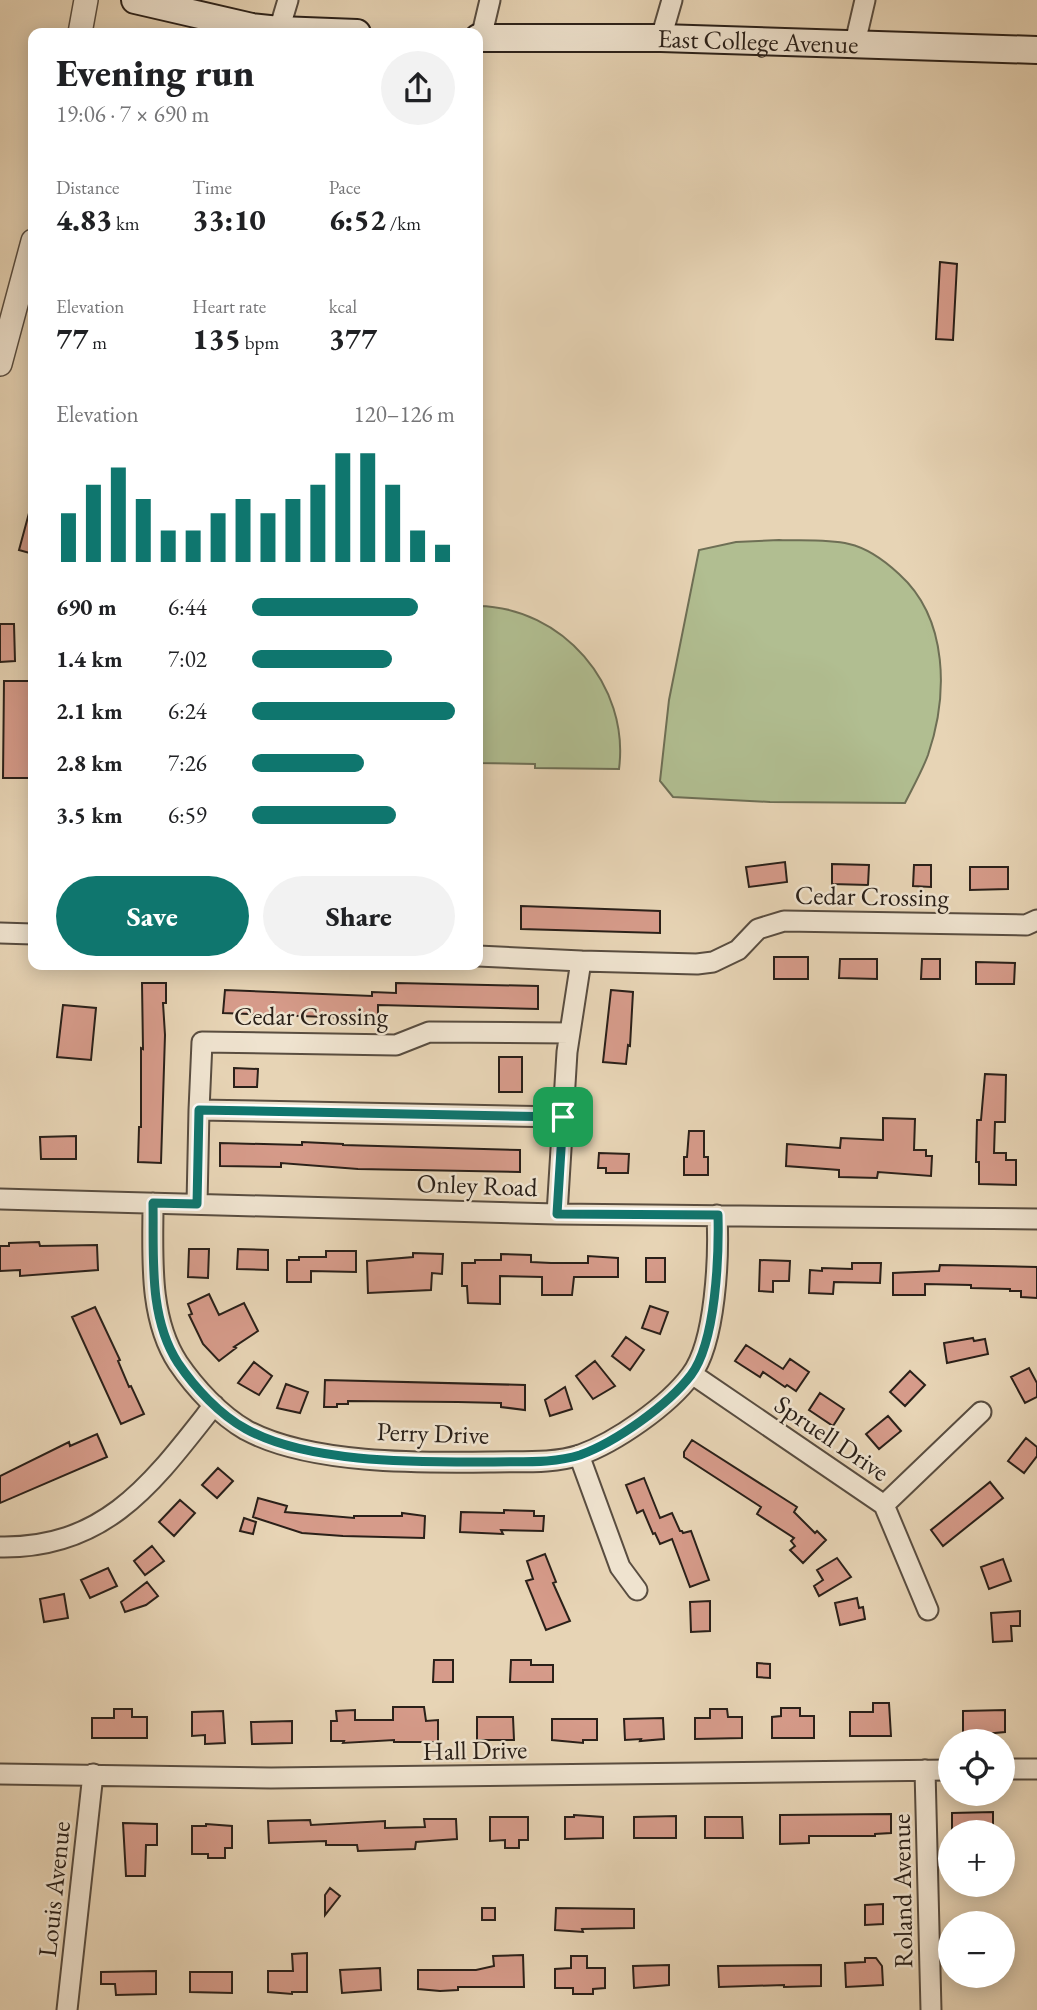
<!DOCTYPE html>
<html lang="en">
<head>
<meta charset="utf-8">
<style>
  body { margin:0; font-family:"EB Garamond",serif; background:#f2f2f2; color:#202124; height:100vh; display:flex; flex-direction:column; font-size:26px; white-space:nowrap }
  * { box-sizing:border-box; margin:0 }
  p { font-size:23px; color:#757577 }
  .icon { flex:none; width:38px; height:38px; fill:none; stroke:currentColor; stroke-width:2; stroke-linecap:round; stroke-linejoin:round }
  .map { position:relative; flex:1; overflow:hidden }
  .details { position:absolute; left:28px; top:28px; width:455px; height:942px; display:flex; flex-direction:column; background:#fff; border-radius:14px; box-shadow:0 4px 18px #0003 }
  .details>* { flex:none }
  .controls { position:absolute; left:938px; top:1729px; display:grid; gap:14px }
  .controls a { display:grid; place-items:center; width:77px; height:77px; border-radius:50%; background:#fff; box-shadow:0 4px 18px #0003; font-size:35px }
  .pin { position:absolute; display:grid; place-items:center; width:60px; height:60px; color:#fff; margin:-30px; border-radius:14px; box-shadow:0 4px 10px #0006 }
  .round { display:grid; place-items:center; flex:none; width:74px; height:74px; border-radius:37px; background:#f2f2f2 }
  .headline { display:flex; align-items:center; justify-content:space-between; height:119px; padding:0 28px }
  h1 { font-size:38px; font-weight:800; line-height:52px }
  .metrics { display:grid; grid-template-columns:repeat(3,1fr); gap:10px; height:119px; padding:7px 28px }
  .metrics div { display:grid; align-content:center }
  .metrics b { font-size:30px; font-weight:800 }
  .metrics small { font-size:19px; font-weight:400 }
  .metrics p { font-size:19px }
  .chart { height:196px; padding:14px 28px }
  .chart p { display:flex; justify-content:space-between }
  .chart svg { width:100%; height:126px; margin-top:7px; stroke:#0f766e; stroke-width:6 }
  .button { display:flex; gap:14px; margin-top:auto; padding:14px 28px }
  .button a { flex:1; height:80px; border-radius:42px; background:#0f766e; color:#fff; font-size:28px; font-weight:800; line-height:80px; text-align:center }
  .button a+a { background:#f2f2f2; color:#202124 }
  ul { padding:0 28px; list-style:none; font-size:23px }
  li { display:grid; grid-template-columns:112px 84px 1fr; align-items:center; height:52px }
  li i { height:18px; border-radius:9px; background:#0f766e }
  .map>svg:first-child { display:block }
  .green { fill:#b1be91; stroke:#6e6f55; stroke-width:2 }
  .building { fill:#d69b8a; stroke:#2a2019; stroke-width:2 }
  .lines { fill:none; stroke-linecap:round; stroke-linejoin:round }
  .minor-casing { stroke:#594d40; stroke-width:23 }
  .tertiary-casing { stroke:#594d40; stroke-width:26 }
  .secondary-casing { stroke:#2a2019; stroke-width:30 }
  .minor { stroke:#efe3cf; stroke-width:19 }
  .tertiary { stroke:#efe3cf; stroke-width:23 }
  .secondary { stroke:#efe3cf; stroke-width:26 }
  .route-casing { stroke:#fff; stroke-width:14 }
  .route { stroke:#0f766e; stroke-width:9 }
  .labels { text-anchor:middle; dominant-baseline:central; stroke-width:5; stroke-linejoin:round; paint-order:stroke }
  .street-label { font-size:26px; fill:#2a2019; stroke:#efe3cf }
</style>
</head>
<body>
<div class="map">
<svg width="1037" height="2010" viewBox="0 0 1037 2010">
  <rect width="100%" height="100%" fill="#e7d4b5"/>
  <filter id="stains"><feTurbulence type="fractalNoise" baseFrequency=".00286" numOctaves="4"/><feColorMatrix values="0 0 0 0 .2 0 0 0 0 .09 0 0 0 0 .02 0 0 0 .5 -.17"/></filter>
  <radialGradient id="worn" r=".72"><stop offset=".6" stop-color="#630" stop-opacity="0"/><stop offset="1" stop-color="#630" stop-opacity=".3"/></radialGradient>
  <path class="green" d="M779,540C801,541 827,539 849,544C867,548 885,561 899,574C949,619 948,696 928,755C922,771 913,787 905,803L770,802L673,797L660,781L669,700L699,550L736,542Z
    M478,606C562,607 630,685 619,769L535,768V764L478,763Z"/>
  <path class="building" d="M940,262L957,264L953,340L936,339Z
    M29,513H33V554L19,550Z
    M0,624H14L15,661L0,662Z
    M4,681H33V778H3Z
    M785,862L787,882L749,887L746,867Z
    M832,864L869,865L868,885L832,884Z
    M914,865H931V887L913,886Z
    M970,867H1008V889L970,890Z
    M521,906L660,911V933L521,929Z
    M774,957H808V979H774Z
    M840,959H877V979L839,978Z
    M922,959H940V979H921Z
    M976,962L1015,963L1014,984H976Z
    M142,983H166V1003H163L165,1035L161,1163L138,1162L139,1127H141V1048L143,1049Z
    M396,983L538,986V1009L378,1005V1019L223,1013L225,990L372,996V992L396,993Z
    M611,990L633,992L630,1046L628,1045L626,1064L603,1062Z
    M63,1005L96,1008L91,1060L57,1057Z
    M499,1057H522V1092H499Z
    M234,1068L258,1069L257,1087H234Z
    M985,1074L1006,1075L1005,1122H995L994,1153H1006V1160H1016V1185L979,1184V1162H976L977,1120H981Z
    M883,1118L915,1119L914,1150H926V1156H932L931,1176L878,1172L877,1178L839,1177V1170L786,1166L787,1144L840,1148L841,1138L883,1140Z
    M689,1131H704V1157H708V1175H684V1157H687Z
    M76,1136V1159H41L40,1137Z
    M302,1142L343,1144V1145L520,1150V1172L358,1169L281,1163V1167L220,1166V1143L302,1145Z
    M599,1153L629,1154L628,1173H606V1168H598Z
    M39,1242L40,1246L97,1245L98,1270L20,1276V1270L0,1271V1246H9V1243Z
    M189,1249H209L208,1278L188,1277Z
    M238,1249L268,1250V1270L237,1269Z
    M326,1251H356V1272L311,1271V1282H287V1260H299V1257H326Z
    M413,1253L443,1254L442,1274L432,1273L431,1290L368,1293L367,1261L413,1257Z
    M501,1254L531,1255V1262L551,1263H588V1256L618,1258V1277H574L572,1295H542V1277L500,1276V1304L468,1303L467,1286H462V1263H475V1260H501Z
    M646,1258H665V1282H646Z
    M760,1260L790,1261L789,1281H773V1292L759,1291Z
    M852,1263H881L880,1283L834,1282L833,1294L809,1293L810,1270L822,1271V1268L852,1269Z
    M940,1265L1037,1267V1298L1021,1297V1291H1010V1289L971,1288V1285L925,1284V1295H893V1273L939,1271Z
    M209,1294L219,1315L244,1303L258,1331L234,1347L236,1348L219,1361L203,1344L189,1315L192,1314L188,1304Z
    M650,1306L668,1312L660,1334L642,1328Z
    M95,1307L120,1360L118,1361L129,1387L131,1386L144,1414L121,1424L72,1317Z
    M626,1337L644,1350L630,1370L612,1356Z
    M973,1338L974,1341L985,1339L988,1354L947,1363L944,1343Z
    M746,1345L783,1369L790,1359L809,1372L796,1391L787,1385L785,1387L763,1372L760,1377L735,1361Z
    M595,1361L615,1386L593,1399L576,1376Z
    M254,1362L272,1376L259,1395L238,1383Z
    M1029,1368L1037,1383V1397L1025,1403L1011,1377Z
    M910,1371L925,1385L905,1406L890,1392Z
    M325,1380L525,1385V1410L501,1407V1403L458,1402L348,1401V1404H337V1407H324Z
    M286,1384L308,1392L300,1413L277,1408Z
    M565,1387L572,1409L550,1416L545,1400Z
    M820,1393L844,1409L833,1426L809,1410Z
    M888,1416L901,1431L879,1449L866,1434Z
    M97,1434L107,1457L0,1503V1476L69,1442L70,1446Z
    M1026,1438L1037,1447V1456L1024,1473L1008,1461Z
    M692,1440L797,1507L794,1512L815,1533L817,1531L826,1540L803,1563L790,1550L795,1546L791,1541L794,1538L757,1514L761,1507L684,1457V1452Z
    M218,1468L233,1481L217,1498L202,1485Z
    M644,1478L660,1518L672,1513L680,1531H682L683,1533L691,1531L709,1580L690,1587L672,1539L660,1544L655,1533L653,1534L643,1510L637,1513L626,1485Z
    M990,1482L1003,1498L943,1546L931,1530Z
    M258,1498L287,1506L285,1512L354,1518V1516H402V1513L425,1516L424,1538L343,1536L302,1533L253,1517Z
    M180,1500L195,1513L174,1536L159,1522Z
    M504,1510L534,1511V1516H544L543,1531L501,1530L503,1534L460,1532L461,1512L504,1513Z
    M244,1518L256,1522L253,1534L240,1531Z
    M152,1546L164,1561L145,1575L134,1561Z
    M545,1554L556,1582L553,1583L570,1621L546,1630L526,1581L533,1579L527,1561Z
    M837,1558L851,1577L819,1596L814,1586L823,1580L817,1570Z
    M1003,1559L1011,1581L989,1589L981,1567Z
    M108,1568L117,1586L90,1598L81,1580Z
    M147,1582L158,1596L146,1605L125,1612L121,1602Z
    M64,1594L68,1618L44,1622L40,1599Z
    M857,1598L859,1608L863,1607L865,1619L840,1625L835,1603Z
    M710,1601V1631L691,1632L690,1602Z
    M1020,1611V1626H1011L1012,1641L993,1642L991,1613Z
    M434,1660H453V1682H433Z
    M511,1660H531V1665H553V1682H510Z
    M757,1663L770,1664V1678L757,1677Z
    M873,1703H889L891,1736H850V1712H873Z
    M393,1707H424L426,1721L438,1720V1742H394V1740L343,1743L344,1741H331V1721H337L336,1711L355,1710V1720H393Z
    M781,1708H800V1716H814V1738H772V1717L781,1716Z
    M114,1709H132V1717H147V1738H92V1718H114Z
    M710,1709H727L728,1717H742V1738L695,1739V1718H710Z
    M1005,1710V1732L963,1736V1711Z
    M223,1711L225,1743L205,1744V1735L192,1736V1712Z
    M477,1717H513L514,1740H477Z
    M663,1718L664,1739L640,1741L641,1739L625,1740L624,1719Z
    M552,1719H597V1740H583V1743L552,1740Z
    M292,1721V1743L252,1744L251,1722Z
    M993,1812V1832H952V1813Z
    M891,1814V1833L875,1834V1836H809V1843L780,1844V1815Z
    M574,1815L603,1817V1838L565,1839V1817H574Z
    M676,1816V1838H634V1817Z
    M490,1817H528V1840H519V1848H505V1840L490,1841Z
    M705,1817H742L743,1838H705Z
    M424,1819H456L457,1839L416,1842L415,1849L358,1851L357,1845H326V1841L269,1843L268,1821L310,1820L311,1825L385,1821V1828L425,1827Z
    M123,1823L157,1824V1845H146L145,1876H126Z
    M206,1824L232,1826V1848H225V1858H208V1854H192V1826H206Z
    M330,1888L340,1896L325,1915V1895Z
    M883,1904V1924L865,1925V1905Z
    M482,1908H495V1920H482Z
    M556,1908L634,1909V1928L582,1929L583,1932L555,1930Z
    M307,1953V1992H292V1994L268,1992V1971H293L292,1954Z
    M523,1955L524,1987H458V1990L440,1991L418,1989V1970H476L494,1966L493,1956Z
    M571,1956H587V1968H605V1988L593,1989V1994H573V1988H555V1969L571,1968Z
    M865,1958H876L882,1966L883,1985L846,1987L845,1963L865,1962Z
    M669,1965V1985L634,1988L633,1966Z
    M821,1965V1986L784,1987V1985L719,1987L718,1966Z
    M380,1968L381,1990L342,1993L340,1970Z
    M156,1971V1994L116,1995L115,1984H101V1972Z
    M190,1972H232V1993L190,1992Z"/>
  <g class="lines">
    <g class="minor-casing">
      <path id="minor" d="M279,30L288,0
        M481,38L490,0
        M661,38L672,0
        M855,43L865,0
        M0,933L33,934
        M478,956L581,961
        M563,1117L199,1110L202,1042L396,1045L429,1032L570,1033
        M0,1199L557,1214L1037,1219
        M153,1203C153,1255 148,1317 178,1363C195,1388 220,1415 246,1430C309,1464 418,1463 490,1462C519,1461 552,1464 580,1455C616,1442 668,1406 691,1375C716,1342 719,1256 717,1215
        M197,1204L199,1110
        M557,1214L567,1052L581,961L697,964L713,962L738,950L758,929L784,921L1026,925L1037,920
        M692,1374L884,1505L928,1610
        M579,1455L620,1567L637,1590
        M884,1505L981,1412
        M0,1547C107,1549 154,1481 214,1405
        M1003,1769H1037
        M925,1770L931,2010
        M0,1774L271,1778L950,1770
        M67,2010L93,1774"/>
    </g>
    <g class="tertiary-casing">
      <path id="tertiary" d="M80,33L86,0
        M0,364L33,241"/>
    </g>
    <g class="secondary-casing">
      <g id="secondary">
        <path d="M135,0L252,27L279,30L357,33"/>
        <path id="s1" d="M478,38H661L1037,50"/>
      </g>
    </g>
    <use href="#minor" class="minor"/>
    <use href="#tertiary" class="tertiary"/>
    <use href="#secondary" class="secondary"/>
  </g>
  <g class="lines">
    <g class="route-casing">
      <path id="route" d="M199,1110L563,1117L557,1214L718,1215C719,1256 716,1342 691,1375C668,1405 616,1442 580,1455C552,1464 519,1461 490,1462C418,1462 309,1464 246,1429C220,1415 195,1388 178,1363C148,1317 154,1255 153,1203L197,1204Z"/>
    </g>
    <use href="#route" class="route"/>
  </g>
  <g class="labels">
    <g class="street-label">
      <text stroke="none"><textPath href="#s1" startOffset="280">East College Avenue</textPath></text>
      <text transform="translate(872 896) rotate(1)">Cedar Crossing</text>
      <text x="311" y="1016">Cedar Crossing</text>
      <text transform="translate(477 1185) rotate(2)">Onley Road</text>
      <text transform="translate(433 1433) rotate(2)">Perry Drive</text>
      <text transform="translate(832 1438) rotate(34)">Spruell Drive</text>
      <text transform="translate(475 1750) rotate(-1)">Hall Drive</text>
      <text transform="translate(54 1889) rotate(-84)">Louis Avenue</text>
      <text transform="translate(902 1891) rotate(-91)">Roland Avenue</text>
    </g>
  </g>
  <rect width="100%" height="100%" filter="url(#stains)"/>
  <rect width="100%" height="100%" fill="url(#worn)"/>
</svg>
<div class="controls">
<a><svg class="icon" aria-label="locate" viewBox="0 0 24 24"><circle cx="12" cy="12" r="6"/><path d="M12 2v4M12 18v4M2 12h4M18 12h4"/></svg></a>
<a>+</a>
<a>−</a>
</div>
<div class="pin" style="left:563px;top:1117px;background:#1e9e55"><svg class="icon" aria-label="arrive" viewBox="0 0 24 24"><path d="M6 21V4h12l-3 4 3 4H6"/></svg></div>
<section class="details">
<div class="headline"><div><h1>Evening run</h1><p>19:06 · 7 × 690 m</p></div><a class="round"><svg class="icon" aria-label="share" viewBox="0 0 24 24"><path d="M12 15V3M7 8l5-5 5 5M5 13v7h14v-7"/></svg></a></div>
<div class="metrics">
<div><p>Distance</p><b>4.83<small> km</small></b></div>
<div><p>Time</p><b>33:10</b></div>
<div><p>Pace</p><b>6:52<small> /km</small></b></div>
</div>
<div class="metrics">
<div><p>Elevation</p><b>77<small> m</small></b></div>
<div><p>Heart rate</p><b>135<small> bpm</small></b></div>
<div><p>kcal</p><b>377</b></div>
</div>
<div class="chart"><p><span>Elevation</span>120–126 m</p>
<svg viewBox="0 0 160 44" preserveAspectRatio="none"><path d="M5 44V27M15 44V17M25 44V11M35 44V22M45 44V33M55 44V33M65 44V27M75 44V22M85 44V27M95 44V22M105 44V17M115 44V6M125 44V6M135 44V17M145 44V33M155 44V38"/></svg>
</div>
<ul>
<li><b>690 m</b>6:44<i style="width:82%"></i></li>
<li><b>1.4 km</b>7:02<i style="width:69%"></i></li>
<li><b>2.1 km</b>6:24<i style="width:100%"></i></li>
<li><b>2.8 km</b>7:26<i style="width:55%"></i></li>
<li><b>3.5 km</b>6:59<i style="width:71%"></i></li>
</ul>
<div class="button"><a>Save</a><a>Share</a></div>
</section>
</div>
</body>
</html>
